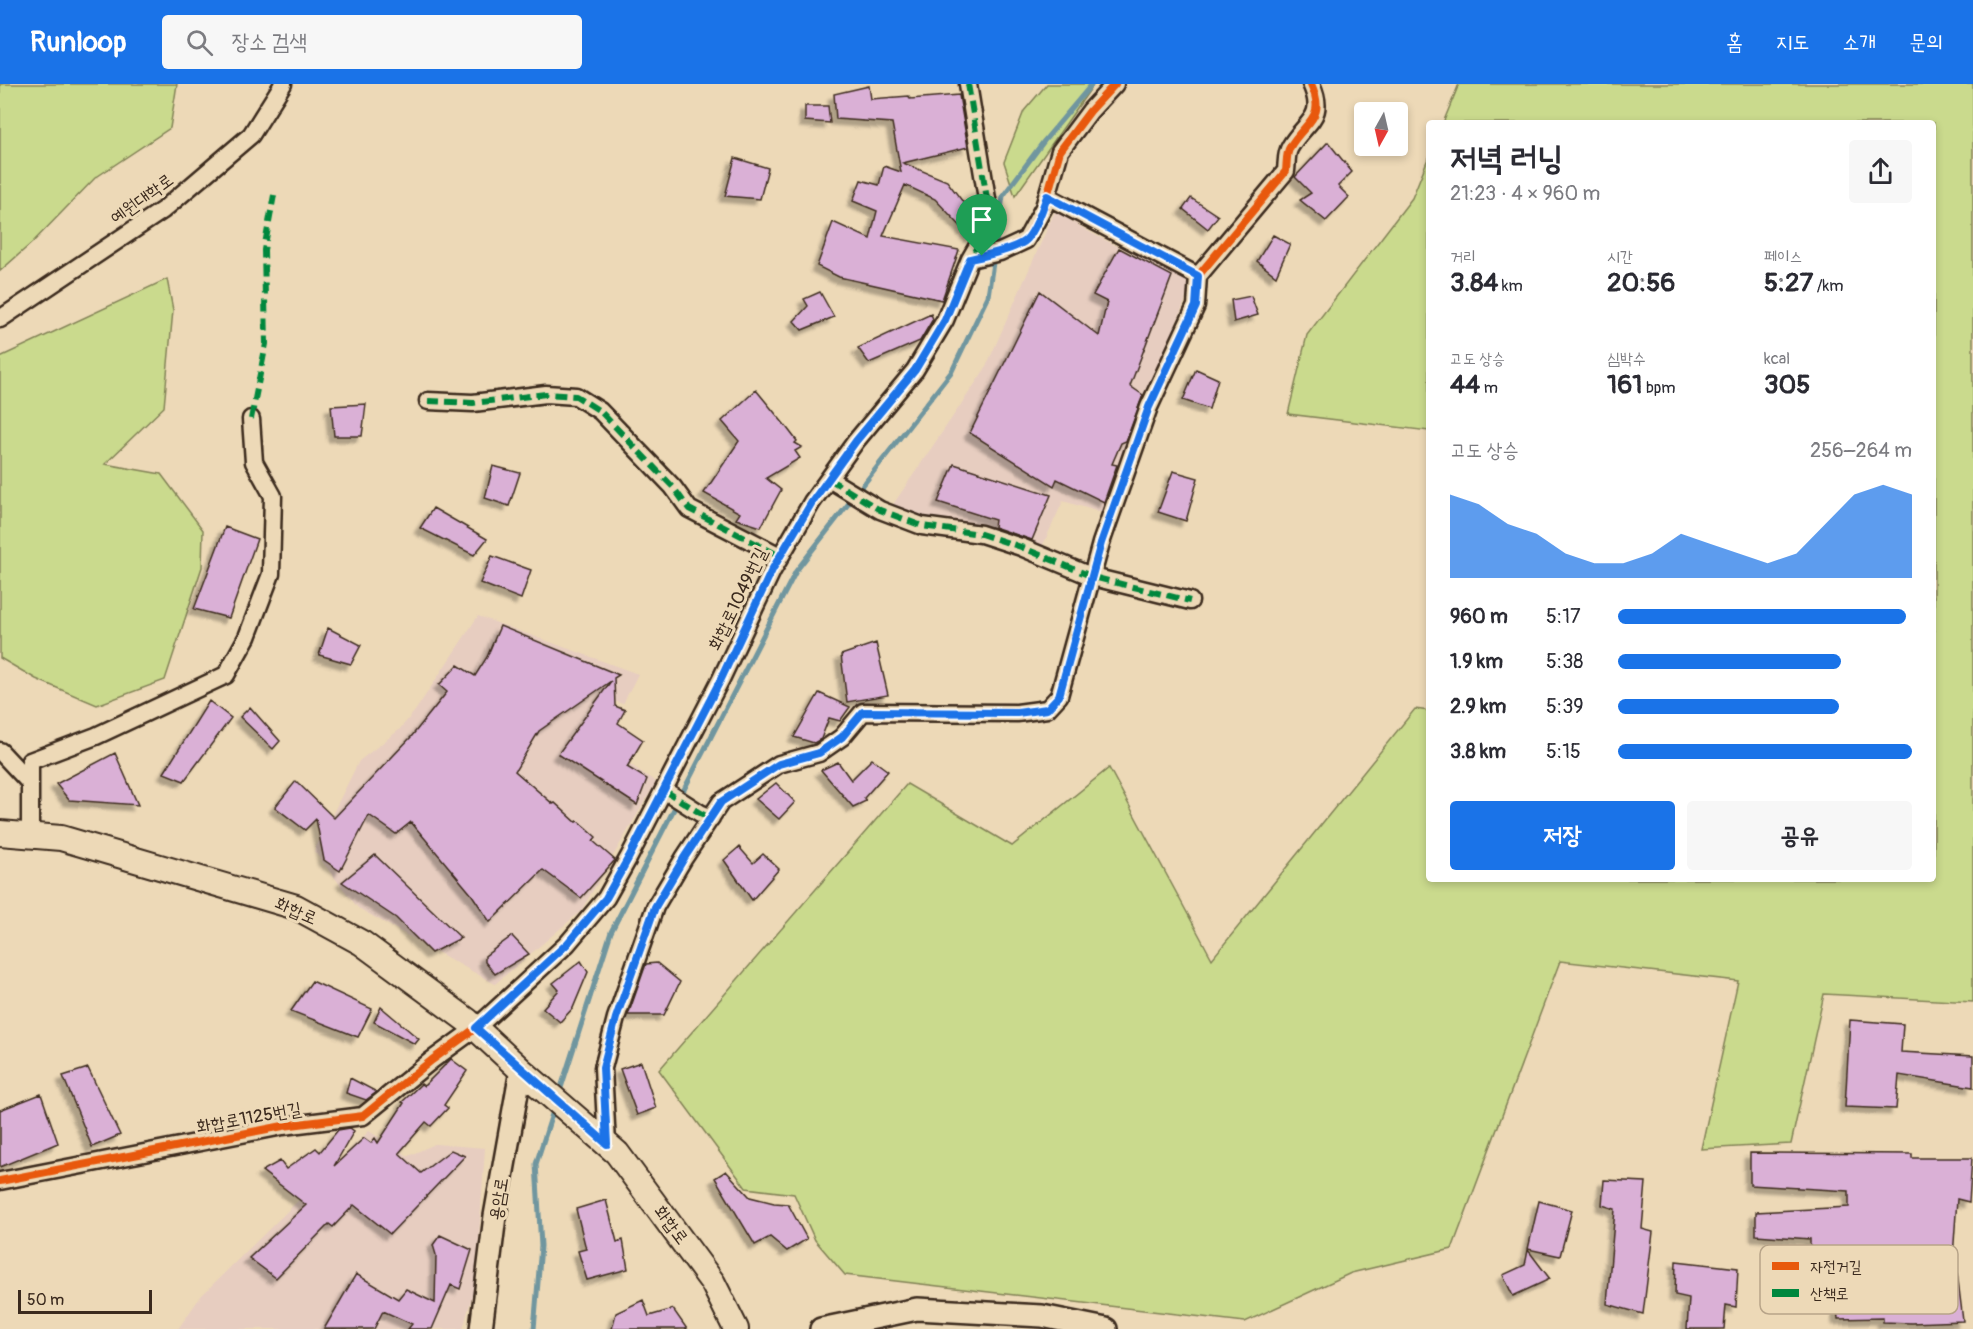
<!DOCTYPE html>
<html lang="ko">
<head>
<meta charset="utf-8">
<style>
  body { margin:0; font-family:Pangolin,"Poor Story",sans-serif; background:#f7f7f7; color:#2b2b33; height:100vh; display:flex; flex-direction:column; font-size:22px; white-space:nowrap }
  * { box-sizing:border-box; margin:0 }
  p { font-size:20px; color:#7c7c81 }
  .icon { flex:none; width:33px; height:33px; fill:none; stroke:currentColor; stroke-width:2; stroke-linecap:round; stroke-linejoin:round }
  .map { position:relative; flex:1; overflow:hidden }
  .drawer { position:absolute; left:1426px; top:36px; width:510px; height:762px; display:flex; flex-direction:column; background:#fff; border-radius:6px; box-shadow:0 3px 9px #0003 }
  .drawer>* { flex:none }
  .needle { width:39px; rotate:188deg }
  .fabs { position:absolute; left:1354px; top:18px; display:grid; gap:12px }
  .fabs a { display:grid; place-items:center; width:54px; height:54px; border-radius:6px; background:#fff; box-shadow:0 3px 9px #0003; font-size:30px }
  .scale { position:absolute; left:18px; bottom:15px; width:134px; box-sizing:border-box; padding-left:6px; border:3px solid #3b2a1e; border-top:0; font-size:16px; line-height:21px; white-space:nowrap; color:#3b2a1e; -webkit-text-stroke:4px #edd9b7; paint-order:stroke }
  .pin { position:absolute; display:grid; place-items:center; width:51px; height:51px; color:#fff; margin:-62px -26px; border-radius:50% 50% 50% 0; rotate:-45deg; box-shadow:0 0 6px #0007 }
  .pin .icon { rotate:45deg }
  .round { display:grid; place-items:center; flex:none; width:63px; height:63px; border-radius:6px; background:#f7f7f7 }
  .summary { display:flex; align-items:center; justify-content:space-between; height:102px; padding:0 24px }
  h1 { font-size:33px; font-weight:700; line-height:45px }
  .figures { display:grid; grid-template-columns:repeat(3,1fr); gap:9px; height:102px; padding:6px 24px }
  .figures div { display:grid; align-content:center }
  .figures b { font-size:26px; font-weight:700 }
  .figures small { font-size:16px; font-weight:400 }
  .figures p { font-size:16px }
  .chart { height:168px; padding:12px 24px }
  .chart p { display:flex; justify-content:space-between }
  .chart svg { width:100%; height:108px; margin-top:6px; fill:#1a73e8; opacity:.7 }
  .primary-button { display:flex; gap:12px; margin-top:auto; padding:12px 24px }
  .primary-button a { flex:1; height:69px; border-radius:6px; background:#1a73e8; color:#fff; font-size:24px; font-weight:700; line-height:69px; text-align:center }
  .primary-button a+a { background:#f7f7f7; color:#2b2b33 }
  ul { padding:0 24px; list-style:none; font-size:20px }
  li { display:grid; grid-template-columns:96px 72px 1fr; align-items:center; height:45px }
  li i { height:15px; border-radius:8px; background:#1a73e8 }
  header { display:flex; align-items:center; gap:36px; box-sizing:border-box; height:84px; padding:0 30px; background:#1a73e8; color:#fff }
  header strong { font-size:28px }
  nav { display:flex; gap:33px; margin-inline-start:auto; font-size:21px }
  .search { width:420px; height:54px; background:#f7f7f7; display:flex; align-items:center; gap:15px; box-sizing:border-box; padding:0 21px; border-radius:6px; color:#7c7c81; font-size:22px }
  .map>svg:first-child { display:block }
  .built { fill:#e7cdc0 }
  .green { fill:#cada8d; stroke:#828256; stroke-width:1.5 }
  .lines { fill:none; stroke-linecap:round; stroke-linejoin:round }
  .stream { stroke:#70969f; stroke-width:5 }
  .building { fill:#dab0d6; stroke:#3b2a1e; stroke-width:1.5; filter:url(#shadow) }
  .minor-casing { stroke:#3b2a1e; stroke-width:21 }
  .tertiary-casing { stroke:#3b2a1e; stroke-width:26 }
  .secondary-casing { stroke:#3b2a1e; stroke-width:28 }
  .minor { stroke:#edd9b7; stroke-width:16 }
  .tertiary { stroke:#edd9b7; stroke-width:21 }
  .secondary { stroke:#edd9b7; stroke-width:24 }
  .quiet { stroke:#00873e; stroke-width:6; stroke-dasharray:12 6; stroke-linecap:butt }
  .cycleway-casing { stroke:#edd9b7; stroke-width:11 }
  .cycleway { stroke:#e8590c; stroke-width:8 }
  .route-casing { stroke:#fff; stroke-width:12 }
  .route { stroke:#1a73e8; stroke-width:8 }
  .labels { text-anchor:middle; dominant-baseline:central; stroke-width:6; stroke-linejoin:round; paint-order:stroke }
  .street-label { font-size:18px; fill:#3b2a1e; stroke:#edd9b7 }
  .key { fill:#edd9b7; stroke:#b8a489; stroke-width:1.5 }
  .key-label { font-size:16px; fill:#3b2a1e }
</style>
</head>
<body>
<header>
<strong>Runloop</strong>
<div class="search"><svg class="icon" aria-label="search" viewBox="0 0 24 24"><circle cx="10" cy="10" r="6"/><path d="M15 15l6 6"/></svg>장소 검색</div>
<nav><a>홈</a><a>지도</a><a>소개</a><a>문의</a></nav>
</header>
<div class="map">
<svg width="1973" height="1245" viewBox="0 0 1973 1245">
  <defs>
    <filter id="shadow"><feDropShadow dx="-5.5" dy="5.5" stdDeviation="1.5" flood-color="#0004"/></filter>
  </defs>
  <rect width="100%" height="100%" fill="#edd9b7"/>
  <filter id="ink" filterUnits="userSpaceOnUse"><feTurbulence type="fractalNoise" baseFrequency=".0167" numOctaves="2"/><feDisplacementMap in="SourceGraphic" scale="12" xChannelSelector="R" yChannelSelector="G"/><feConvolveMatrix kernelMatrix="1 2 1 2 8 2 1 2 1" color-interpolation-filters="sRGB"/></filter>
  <g filter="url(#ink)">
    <path class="built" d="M1055,127L1093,150L1192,199L1103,429L1063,417L1043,461L890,425L985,285Z
      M478,532L638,590L623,620L599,612L577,644L656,698L581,827L495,900L358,824L314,767L359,677L399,646L415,627Z
      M369,1047L408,1072L435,1060L485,1064L476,1198L463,1245H178L201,1212Z"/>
    <path class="green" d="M0,0H177L170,44L95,94L33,158L0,187Z
      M1047,0H1094L1015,112L1004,78L1024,27Z
      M1459,0H1973V918L1824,910L1791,1060L1701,1065L1738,897L1560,877L1452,1165L1351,1189L1245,1238L845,1191L815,1156L794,1110L746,1104L659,986L907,700L1012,762L1109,684L1212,875L1415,625L1429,627L1430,795H1934V39H1443Z
      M1429,72V347L1288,330L1307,251L1412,114Z
      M167,195L173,226L164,323L105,380L161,390L203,446L202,483L165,596L97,621L36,595L0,574V273Z"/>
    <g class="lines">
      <path class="stream" d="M559,1010L611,848L796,487L952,287L988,212L1003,112L1044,57L1092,0
        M534,1245L541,1162L536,1080L554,1024"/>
    </g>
    <path class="building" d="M869,2L871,15L909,12L910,15L959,11L968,63L903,79L947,97L979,139L971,153L935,115L905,101L883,152L959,166L942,216L839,193L817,182L833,138L870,155L877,127L853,117L861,96L879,101L884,82L901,88L892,39L836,35L834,10Z
      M805,22H828L830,39L805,37Z
      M1328,58L1352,88L1338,102L1349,113L1326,137L1300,116L1311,109L1295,93Z
      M735,74L768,84L760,115L725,112Z
      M1191,114L1218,132L1208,145L1183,125Z
      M1273,151L1290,160L1276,192L1257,177Z
      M1119,164L1172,192L1130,302L1143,311L1126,357L1121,359L1112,380L1117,381L1104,418L1057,395L1054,402L970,349L1040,207L1099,252L1107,218L1093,211Z
      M820,208L834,233L802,246L794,237L808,222L804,215Z
      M1251,212L1258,231L1234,238L1231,216Z
      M931,230L933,235L920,257L869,279L858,264Z
      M1196,285L1218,295L1209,325L1183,316Z
      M756,306L784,340L797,357L795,359L802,363L795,367L800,374L766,394L781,406L761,443L736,435L740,429L704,409L739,357L722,337Z
      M366,320L362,352H334L331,322Z
      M954,380L1051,411L1032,456L994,443L995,436L938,418Z
      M493,382L520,389L509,422L485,414Z
      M1173,387L1198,394L1186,437L1158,428Z
      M433,424L487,455L474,471L420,444Z
      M225,443L257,455L229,534L194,525Z
      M492,472L531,486L521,515L480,499Z
      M500,542L619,591L614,594L615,622L625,626L618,639L643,656L627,683L647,695L637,721L558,670L611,597L539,647L515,687L553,720L555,719L576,738L578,737L596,753L593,757L615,776L581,814L543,786L490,838L472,811L411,738L396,750L369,731L340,787L324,776L316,735L305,746L275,723L296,697L334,734L411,653L447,608L439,601L458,581L475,592L487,573Z
      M328,544L361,561L351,580L319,571Z
      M876,559L888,611L847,618L841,571Z
      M819,609L850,623L840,637L829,634L821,655L814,659L794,653Z
      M209,617L231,634L184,697L164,689Z
      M250,623L280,657L273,665L240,633Z
      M115,669L138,721L69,716L56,700Z
      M872,675L888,687L864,714L866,717L853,723L821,686L838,678L851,696Z
      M776,699L795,718L779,735L756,715Z
      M739,763L753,779L763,770L779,785L752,816L724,776Z
      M375,771L461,854L431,869L396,834L342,798Z
      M512,852L529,870L495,890L485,878V872Z
      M581,877L588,888L573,924L560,938L543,924L559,906L553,899Z
      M657,879L680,898L664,931H628L646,880Z
      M312,897L372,925L358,953L291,927Z
      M381,923L419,955L415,960L374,938Z
      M1850,936L1903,940L1901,968L1973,972V1003L1899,991L1896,1025L1845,1023Z
      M451,975L467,987L444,1021L448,1024L431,1042L426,1038L399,1069L421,1089L451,1066L465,1072L390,1150L354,1121L333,1143L329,1140L276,1194L249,1174L306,1121L262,1087L280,1077L286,1085L316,1064L320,1068L338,1046L350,1044L354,1047L334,1082L364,1054L371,1059L375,1054L378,1059L404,1019L402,1018L421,1000L424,1002Z
      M641,978L656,1024L637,1031L620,985Z
      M88,984L120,1051L92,1063L63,992Z
      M350,994L377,1008L366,1016L346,1009Z
      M41,1010L58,1059L0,1083V1026Z
      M1750,1069L1912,1070V1074H1972L1969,1118L1957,1115L1952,1188H1957L1963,1237L1911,1239L1883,1238V1234L1838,1235L1832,1166L1810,1164V1155L1756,1151V1128L1849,1123V1107L1750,1101Z
      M726,1087L750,1113L774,1119L788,1120L807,1155L787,1167L770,1153L755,1161L715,1094Z
      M1604,1096L1646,1098L1642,1145L1653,1148L1643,1230L1607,1220L1615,1125L1602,1121Z
      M606,1116L617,1158L623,1156L628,1185L587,1196L578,1167L586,1165L576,1125Z
      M1539,1117L1572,1126L1560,1172L1528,1165Z
      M440,1151L472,1166L460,1205L451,1201L432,1245H408L412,1240L383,1227L374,1245H324L356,1190L398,1215L406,1205L435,1219L436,1171L433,1161Z
      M1528,1166L1550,1195L1513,1212L1503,1191L1525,1181Z
      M1676,1177L1738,1184L1736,1223L1726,1221L1724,1245H1687L1689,1214L1675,1211Z
      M643,1216L649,1232L673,1225L687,1245H612L616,1229Z"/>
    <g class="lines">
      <g class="minor-casing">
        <path id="minor" d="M968,0L991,139L970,175
          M1047,112L1198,192
          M0,235L163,126L251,51L283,0
          M428,317L473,319L546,310L576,312L600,327L673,403L689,425L780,472
          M829,395L880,426L922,442L981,450L1021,463L1093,493L1190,517
          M0,667L30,699
          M664,706L700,729L711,734
          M30,751V677L96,652L226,591L247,553L271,490L273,412L254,378L251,335
          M607,1060L603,984L616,934L655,823L684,774L721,718L779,680L819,669L842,653L863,628L1017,629L1047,625L1059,612L1101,459L1149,323L1196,222L1198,192L1286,87C1287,79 1286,69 1290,63C1305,37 1327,35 1311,0
          M0,1097L283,1042L363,1032L432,976L476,944L567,860L606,814L629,773L721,595L772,487L812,418L856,357L915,286L945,236L970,175L1000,168L1026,156L1044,123L1060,67L1090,27L1115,0"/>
      </g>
      <g class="tertiary-casing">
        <path id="tertiary" d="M481,1245L495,1132L521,986
          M821,1245L917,1225L1042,1232L1106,1245"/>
      </g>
      <g class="secondary-casing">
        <path id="secondary" d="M0,749L61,754L296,823L362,859L468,937L521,986L617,1069L713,1199L736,1245"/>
      </g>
      <use href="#minor" class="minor"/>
      <use href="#tertiary" class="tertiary"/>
      <use href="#secondary" class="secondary"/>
      <path class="quiet" d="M968,0L991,139L970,175
        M1047,112L1198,192
        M428,317L473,319L546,310L576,312L600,327L673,403L689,425L780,472
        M251,335L266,260L264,166L274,111
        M829,395L880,426L922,442L981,450L1021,463L1093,493L1190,517
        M664,706L700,729L711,734"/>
      <g class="cycleway-casing">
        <path id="cycleway" d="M607,1060L603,984L616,934L655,823L684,774L721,718L779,680L819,669L842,653L863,628L1017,629L1047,625L1059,612L1101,459L1149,323L1196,222L1198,192L1286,87C1287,79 1286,69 1290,63C1305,37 1327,35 1311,0
          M0,1097L283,1042L363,1032L432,976L476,944L567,860L606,814L629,773L721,595L772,487L812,418L856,357L915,286L945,236L970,175L1000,168L1026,156L1044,123L1060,67L1090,27L1115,0"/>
      </g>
      <use href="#cycleway" class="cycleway"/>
    </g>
  </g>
  <g class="lines" filter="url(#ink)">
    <g class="route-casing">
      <path id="route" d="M1047,112L1198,192L1196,222L1149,323L1101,459L1059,612L1047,625L1017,629L863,628L842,653L819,669L779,680L721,718L684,774L655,823L616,934L603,984L607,1060L476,944L567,860L606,814L629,773L721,595L772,486L812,418L856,357L915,286L945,236L970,175C984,172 1018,165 1027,155C1035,146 1043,124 1047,112Z"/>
    </g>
    <use href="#route" class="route"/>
  </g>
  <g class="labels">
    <g class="street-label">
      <text transform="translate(142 115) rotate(-36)">예원대학로</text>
      <text transform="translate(738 515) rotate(-64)">화합로1049번길</text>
      <text transform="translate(296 827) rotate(23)">화합로</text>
      <text transform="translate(249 1034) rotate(-10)">화합로1125번길</text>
      <text transform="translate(499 1115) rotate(-81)">용암로</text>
      <text transform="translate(671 1141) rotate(53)">화합로</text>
    </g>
  </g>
  <rect x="1760" y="1161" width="198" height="69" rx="9" class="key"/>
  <rect x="1772" y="1178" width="27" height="8" fill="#e8590c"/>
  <rect x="1772" y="1205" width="27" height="8" fill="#00873e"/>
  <g class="key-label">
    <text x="1810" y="1188">자전거길</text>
    <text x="1810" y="1215">산책로</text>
  </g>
</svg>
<div class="fabs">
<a><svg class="needle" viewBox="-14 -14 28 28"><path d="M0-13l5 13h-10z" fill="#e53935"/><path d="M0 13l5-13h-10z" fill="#7c7c81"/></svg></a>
</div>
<div class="scale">50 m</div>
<div class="pin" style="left:982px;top:172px;background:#1e9e55"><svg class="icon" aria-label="arrive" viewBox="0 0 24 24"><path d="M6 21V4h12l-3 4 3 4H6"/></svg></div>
<section class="drawer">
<div class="summary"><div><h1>저녁 러닝</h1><p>21:23 · 4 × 960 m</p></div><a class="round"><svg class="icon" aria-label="share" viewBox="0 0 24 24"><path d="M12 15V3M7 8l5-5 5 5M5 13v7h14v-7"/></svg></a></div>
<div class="figures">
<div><p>거리</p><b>3.84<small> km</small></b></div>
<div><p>시간</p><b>20:56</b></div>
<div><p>페이스</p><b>5:27<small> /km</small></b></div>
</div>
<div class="figures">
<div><p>고도 상승</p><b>44<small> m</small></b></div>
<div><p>심박수</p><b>161<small> bpm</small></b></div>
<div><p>kcal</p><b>305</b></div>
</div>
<div class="chart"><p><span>고도 상승</span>256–264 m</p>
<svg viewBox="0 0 160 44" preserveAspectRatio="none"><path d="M0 44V10L10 14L20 22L30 26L40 34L50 38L60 38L70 34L80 26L90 30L100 34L110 38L120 34L130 22L140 10L150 6L160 10V44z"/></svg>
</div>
<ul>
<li><b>960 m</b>5:17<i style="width:98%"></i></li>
<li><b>1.9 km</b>5:38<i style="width:76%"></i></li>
<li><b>2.9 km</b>5:39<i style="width:75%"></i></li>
<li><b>3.8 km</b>5:15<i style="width:100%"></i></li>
</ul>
<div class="primary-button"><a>저장</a><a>공유</a></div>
</section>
</div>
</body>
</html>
